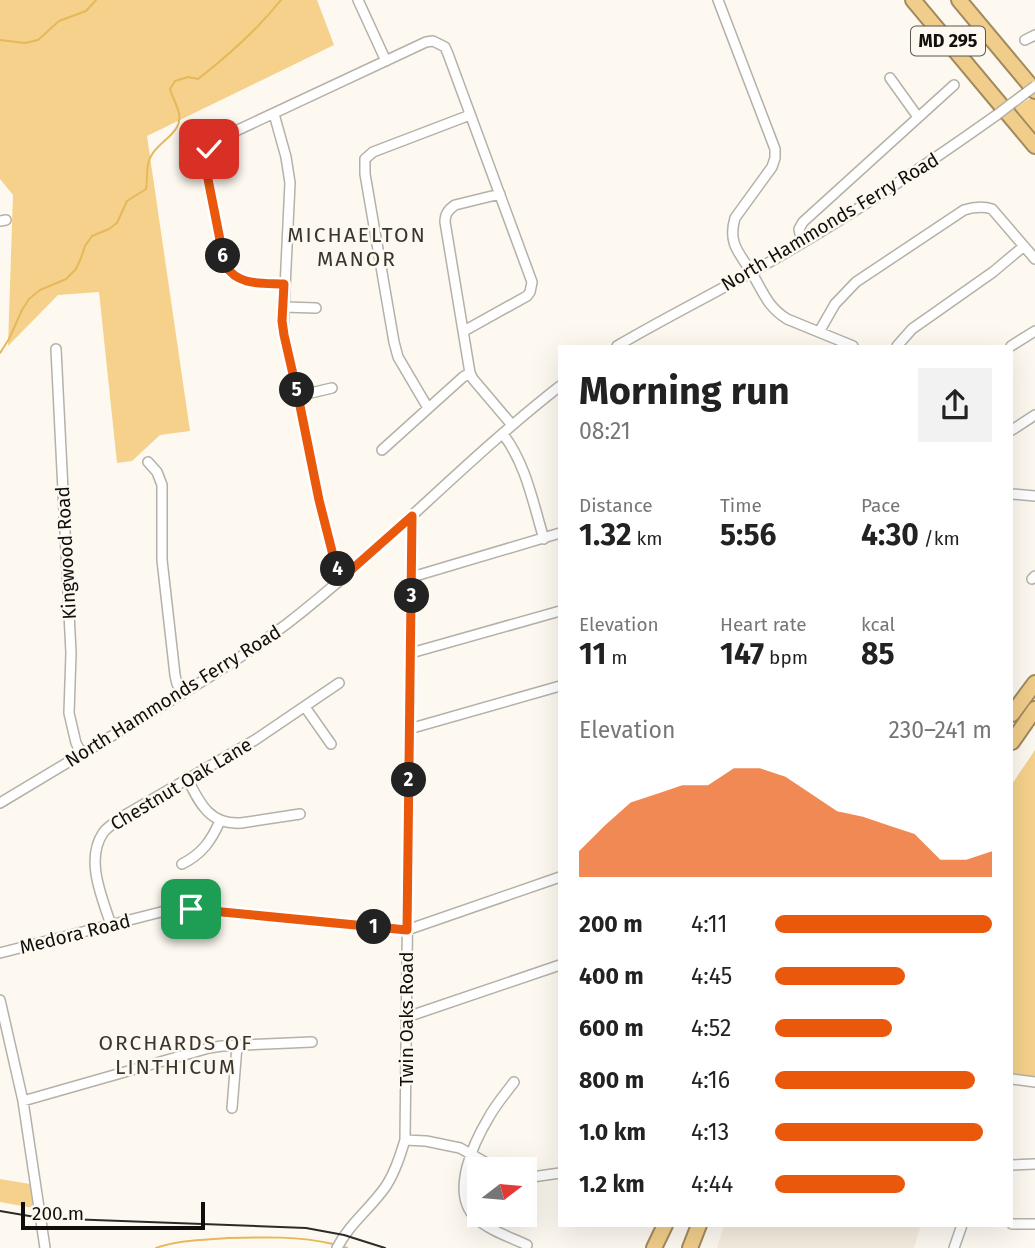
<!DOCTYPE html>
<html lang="en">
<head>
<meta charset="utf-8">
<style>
  body { margin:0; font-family:"Fira Sans",sans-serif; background:#f2f2f2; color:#222; height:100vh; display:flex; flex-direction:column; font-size:26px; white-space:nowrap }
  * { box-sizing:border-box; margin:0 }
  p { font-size:23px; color:#767676 }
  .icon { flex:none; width:38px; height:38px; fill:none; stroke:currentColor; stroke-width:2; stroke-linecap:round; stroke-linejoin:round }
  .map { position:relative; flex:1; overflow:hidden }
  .side { position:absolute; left:558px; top:345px; width:455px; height:882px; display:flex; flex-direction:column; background:#fff; border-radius:0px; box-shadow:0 7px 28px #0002 }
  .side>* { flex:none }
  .needle { width:46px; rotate:74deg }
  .buttons { position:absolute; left:467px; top:1157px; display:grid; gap:14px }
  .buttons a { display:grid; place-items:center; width:70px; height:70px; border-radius:0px; background:#fff; box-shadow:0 7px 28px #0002; font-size:35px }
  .scale { position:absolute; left:21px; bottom:18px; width:184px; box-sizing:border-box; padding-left:7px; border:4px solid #100f0c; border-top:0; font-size:19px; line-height:24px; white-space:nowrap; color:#100f0c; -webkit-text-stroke:5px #fdf9f1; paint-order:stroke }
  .pin { position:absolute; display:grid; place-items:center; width:60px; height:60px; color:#fff; margin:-30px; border-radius:14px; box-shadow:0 4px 10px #0006 }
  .km { position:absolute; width:35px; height:35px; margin:-18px; border-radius:50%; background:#222; color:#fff; font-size:19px; line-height:35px; text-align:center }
  .round { display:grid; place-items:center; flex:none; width:74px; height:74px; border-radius:0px; background:#f2f2f2 }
  .headline { display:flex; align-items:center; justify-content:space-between; height:119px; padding:0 21px }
  h1 { font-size:38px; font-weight:700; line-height:52px }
  .metrics { display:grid; grid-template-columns:repeat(3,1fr); gap:10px; height:119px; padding:7px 21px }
  .metrics div { display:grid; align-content:center }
  .metrics b { font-size:30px; font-weight:700 }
  .metrics small { font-size:19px; font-weight:400 }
  .metrics p { font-size:19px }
  .chart { height:196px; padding:14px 21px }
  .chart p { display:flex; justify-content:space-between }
  .chart svg { width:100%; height:126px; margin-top:7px; fill:#ea580c; opacity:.7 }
  ul { padding:0 21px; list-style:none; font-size:23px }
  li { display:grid; grid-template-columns:112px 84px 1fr; align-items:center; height:52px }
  li i { height:18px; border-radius:9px; background:#ea580c }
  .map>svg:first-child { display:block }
  .built { fill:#f5edde }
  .green { fill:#f5d18b }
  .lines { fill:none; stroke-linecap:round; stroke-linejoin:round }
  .stream { stroke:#e6b85a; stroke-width:2 }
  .minor-casing { stroke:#b5b1a9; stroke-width:12 }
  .highway-casing { stroke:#a28a5e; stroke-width:18 }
  .minor { stroke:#fff; stroke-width:9 }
  .highway { stroke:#f0cd8a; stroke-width:14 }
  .tram { stroke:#2c2a27; stroke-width:2 }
  .minor-bridge-casing { stroke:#b5b1a9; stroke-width:12; stroke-linecap:butt }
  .minor-bridge { stroke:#fff; stroke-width:9 }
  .route-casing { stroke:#fff; stroke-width:14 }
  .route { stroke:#ea580c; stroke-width:9 }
  .labels { text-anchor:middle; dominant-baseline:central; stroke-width:5; stroke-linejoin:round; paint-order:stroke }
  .shield { fill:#fdf9f1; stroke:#575551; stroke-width:2 }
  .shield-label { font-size:18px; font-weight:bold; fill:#100f0c }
  .street-label { font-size:19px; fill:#100f0c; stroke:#fdf9f1 }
  .neighbourhood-label { font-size:21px; letter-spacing:2px; fill:#39362f; stroke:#fdf9f1 }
</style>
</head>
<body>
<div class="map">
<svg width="1035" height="1248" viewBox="0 0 1035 1248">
  <rect width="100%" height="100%" fill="#fdf9f1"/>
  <path class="built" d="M724,1225H921L914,1248H717Z"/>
  <path class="green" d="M0,0H317L334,45L147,136L190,431L160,435L132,461L117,463L99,292L58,295L8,346L13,195L0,179Z
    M1032,97L1035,100V132L1015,108Z
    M1035,750V1077L1012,1074V784Z
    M0,1179L30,1184L33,1208L0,1202Z"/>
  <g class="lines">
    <path class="stream" d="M0,40L25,43L38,40L59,21L86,11L96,0
      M0,353L9,339L22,310L29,299L40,290L66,279L76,269L81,258L85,246L92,236L109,229L117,223L127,201L146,189C148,178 145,166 151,156C159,140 186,132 178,110C176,103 172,96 170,89L175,81L188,77L198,79C229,55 257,30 281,0
      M344,1247L347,1248
      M156,1248C179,1240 204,1240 228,1238C263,1237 299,1236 333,1244"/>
    <g class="minor-casing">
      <path id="minor" d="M358,0L386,61
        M718,0L775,149V158L772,167L735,218C727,245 741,254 753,275C764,294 768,307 787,319L853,346
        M1025,40L1035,35
        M890,78L918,117
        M1011,104L1027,92
        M274,114L286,157L290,183L283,330L299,398L319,500L334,559L342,578
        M500,194L455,205C448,210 445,214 445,222L470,373L473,379L512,425
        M0,221L6,220
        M802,243L799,229L803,222L954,85
        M284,284C261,283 239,286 225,266L206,169C207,153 211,144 225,136L426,42L433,41L445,47L448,54L532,282L530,292L527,296L464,331
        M284,307L316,308
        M819,332L835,304L856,282L964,210C974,207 982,206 992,209L1035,259
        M617,346C661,320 707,297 752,272C838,224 918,171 998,114
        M897,346L912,329L993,272L1024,246
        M1011,346L1035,331
        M56,349L71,653L69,713L76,743L82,754
        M298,396L332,388
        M428,408L398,357L394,342L365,174V159L373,152L470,115
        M1012,430L1035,415
        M503,434C526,464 533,503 544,539
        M382,450L463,377L470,373
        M148,462L157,472L162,485V560L175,675L177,684L183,693
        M1012,494L1035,496
        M412,577L560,533
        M1032,579L1035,576
        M411,653L560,611
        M305,707L331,744
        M409,729L560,686
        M188,780C200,804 210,825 241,823L300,814
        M0,803C52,772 103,741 155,710C200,683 246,655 288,623C383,549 465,460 560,386
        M182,864C202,854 211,841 220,821
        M111,925C102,897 85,860 103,833C107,827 115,823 120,818L255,740L339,683
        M0,953L161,912L183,909L407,930L560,877
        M0,1000L23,1101L45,1248
        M407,1017L560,965
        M1012,1079L1035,1082
        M514,1082C506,1093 496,1104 489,1117C474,1142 450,1192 475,1217C488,1230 510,1237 527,1245
        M23,1101L209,1048L222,1046L312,1042
        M232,1108L237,1046
        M405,1140L426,1141L460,1148L497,1169
        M1012,1165L1035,1164
        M525,1178L560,1173
        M1012,1224H1035
        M337,1248C349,1224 371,1208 386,1186C395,1172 400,1156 405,1140L412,516
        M954,1248L962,1225"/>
    </g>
    <g class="highway-casing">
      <path id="highway" d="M913,0L1035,146
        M959,0L1035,91
        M1012,714L1035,683
        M1012,742L1035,709
        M654,1248L665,1225
        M690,1248L699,1225"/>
    </g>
    <use href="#minor" class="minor"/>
    <use href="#highway" class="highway"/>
    <path class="tram" d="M0,1211L41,1218L306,1228L344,1235L385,1248"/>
    <g class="minor-bridge-casing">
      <path id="minor-bridge" d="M1027,92L1035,86
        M998,114L1011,104"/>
    </g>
    <use href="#minor-bridge" class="minor-bridge"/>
  </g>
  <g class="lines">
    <g class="route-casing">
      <path id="route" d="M191,909L407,930L412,516L342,578L334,559L319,500L298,396L284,335L282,321L284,284C261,283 238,286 225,265L206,169V159L209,149"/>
    </g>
    <use href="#route" class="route"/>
  </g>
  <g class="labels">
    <rect class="shield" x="911" y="26.5" width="74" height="29" rx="5"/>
    <g class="shield-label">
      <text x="948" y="41">MD 295</text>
    </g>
    <g class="street-label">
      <text transform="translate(830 222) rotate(-31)">North Hammonds Ferry Road</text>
      <text transform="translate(66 553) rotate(-93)">Kingwood Road</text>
      <text transform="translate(173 696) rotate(-32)">North Hammonds Ferry Road</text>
      <text transform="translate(181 784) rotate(-31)">Chestnut Oak Lane</text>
      <text transform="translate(75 934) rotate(-14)">Medora Road</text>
      <text transform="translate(406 1019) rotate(-90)">Twin Oaks Road</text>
    </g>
    <g class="neighbourhood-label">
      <text x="357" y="235">MICHAELTON<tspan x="357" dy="24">MANOR</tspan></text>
      <text x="176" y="1043">ORCHARDS OF<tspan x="176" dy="24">LINTHICUM</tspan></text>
    </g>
  </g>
</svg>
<div class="buttons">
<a><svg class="needle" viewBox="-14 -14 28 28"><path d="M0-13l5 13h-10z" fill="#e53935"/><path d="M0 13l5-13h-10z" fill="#767676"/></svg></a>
</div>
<div class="scale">200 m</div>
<div class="pin" style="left:191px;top:909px;background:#1e9e55"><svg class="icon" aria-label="arrive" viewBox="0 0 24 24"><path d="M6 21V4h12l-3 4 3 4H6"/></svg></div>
<div class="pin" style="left:209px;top:149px;background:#d93025"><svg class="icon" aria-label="check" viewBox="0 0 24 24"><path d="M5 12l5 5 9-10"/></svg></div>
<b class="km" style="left:374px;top:927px">1</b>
<b class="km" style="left:409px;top:780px">2</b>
<b class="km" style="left:412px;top:596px">3</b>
<b class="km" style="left:338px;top:569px">4</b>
<b class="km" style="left:297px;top:390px">5</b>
<b class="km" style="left:223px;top:256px">6</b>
<section class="side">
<div class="headline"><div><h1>Morning run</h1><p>08:21</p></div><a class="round"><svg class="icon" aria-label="share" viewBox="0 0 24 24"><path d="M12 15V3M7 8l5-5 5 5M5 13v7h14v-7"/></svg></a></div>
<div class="metrics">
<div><p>Distance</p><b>1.32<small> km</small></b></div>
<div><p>Time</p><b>5:56</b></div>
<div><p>Pace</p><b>4:30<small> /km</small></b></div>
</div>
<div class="metrics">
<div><p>Elevation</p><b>11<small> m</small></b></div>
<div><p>Heart rate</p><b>147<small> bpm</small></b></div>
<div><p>kcal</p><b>85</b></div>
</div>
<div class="chart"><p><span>Elevation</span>230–241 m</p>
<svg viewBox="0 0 160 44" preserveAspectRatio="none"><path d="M0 44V35L10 26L20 18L30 15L40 12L50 12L60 6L70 6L80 9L90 15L100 21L110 23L120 26L130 29L140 38L150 38L160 35V44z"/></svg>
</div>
<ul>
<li><b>200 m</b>4:11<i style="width:100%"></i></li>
<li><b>400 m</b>4:45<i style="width:60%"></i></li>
<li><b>600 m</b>4:52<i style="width:54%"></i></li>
<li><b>800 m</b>4:16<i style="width:92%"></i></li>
<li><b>1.0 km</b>4:13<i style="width:96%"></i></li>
<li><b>1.2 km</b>4:44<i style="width:60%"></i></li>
</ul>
</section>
</div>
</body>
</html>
